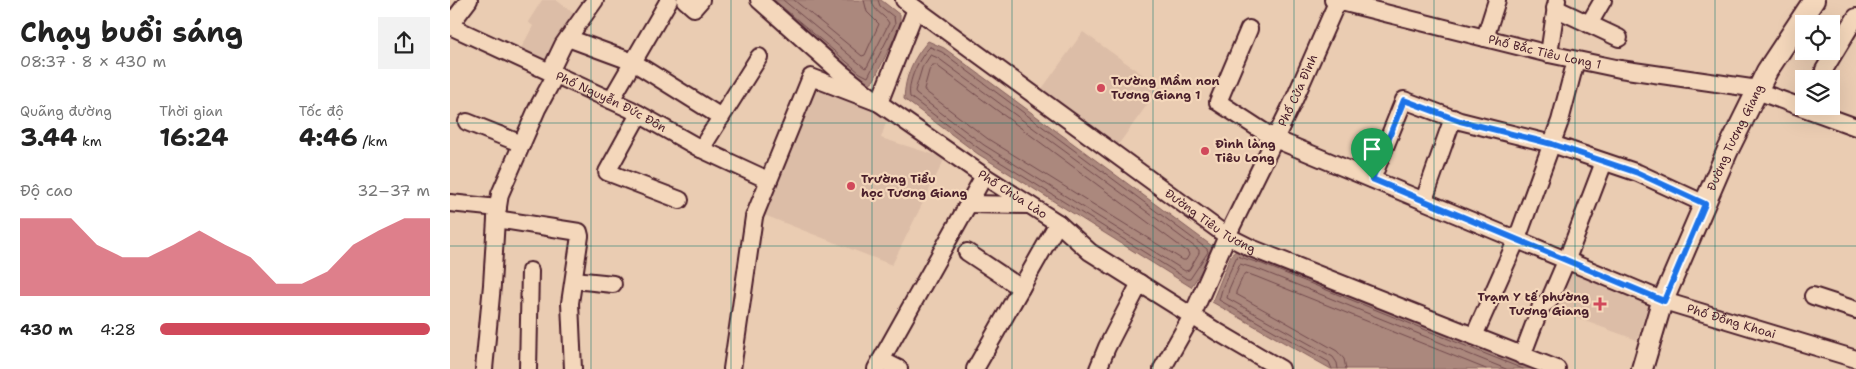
<!DOCTYPE html>
<html lang="vi">
<head>
<meta charset="utf-8">
<style>
  body { margin:0; font-family:"Shantell Sans",sans-serif; background:#f2f2f2; color:#222; height:100vh; display:flex; flex-direction:column; font-size:19px; white-space:nowrap }
  * { box-sizing:border-box; margin:0 }
  p { font-size:16px; color:#767676 }
  .icon { flex:none; width:28px; height:28px; fill:none; stroke:currentColor; stroke-width:2; stroke-linecap:round; stroke-linejoin:round }
  .map { position:relative; flex:1; overflow:hidden }
  .details { display:flex; flex-direction:column; background:#fff; width:450px }
  .details>* { flex:none }
  .fabs { position:absolute; left:1345px; top:15px; display:grid; gap:10px }
  .fabs a { display:grid; place-items:center; width:45px; height:45px; border-radius:0px; background:#fff; box-shadow:0 5px 20px #0002; font-size:25px }
  .pin { position:absolute; display:grid; place-items:center; width:42px; height:42px; color:#fff; margin:-51px -21px; border-radius:50% 50% 50% 0; rotate:-45deg; box-shadow:0 0 5px #0007 }
  .pin .icon { rotate:45deg }
  .round { display:grid; place-items:center; flex:none; width:52px; height:52px; border-radius:0px; background:#f2f2f2 }
  .overview { display:flex; align-items:center; justify-content:space-between; height:85px; padding:0 20px }
  h1 { font-size:28px; font-weight:700; line-height:38px }
  .figures { display:grid; grid-template-columns:repeat(3,1fr); gap:8px; height:85px; padding:5px 20px }
  .figures div { display:grid; align-content:center }
  .figures b { font-size:25px; font-weight:700 }
  .figures small { font-size:14px; font-weight:400 }
  .figures p { font-size:14px }
  .chart { height:140px; padding:10px 20px }
  .chart p { display:flex; justify-content:space-between }
  .chart svg { width:100%; height:90px; margin-top:5px; fill:#d1495b; opacity:.7 }
  ul { padding:0 20px; list-style:none; font-size:16px }
  li { display:grid; grid-template-columns:80px 60px 1fr; align-items:center; height:38px }
  li i { height:12px; border-radius:6px; background:#d1495b }
  main { display:flex; flex:1; min-height:0 }
  .map>svg:first-child { display:block }
  .built { fill:#dcbda7 }
  .water { fill:#ab887d; stroke:#845e5c }
  .lines { fill:none; stroke-linecap:round; stroke-linejoin:round }
  .shore { stroke:#71494c; stroke-width:1 }
  .minor-casing { stroke:#4a1f2b; stroke-width:20 }
  .major-casing { stroke:#4a1f2b; stroke-width:24 }
  .minor { stroke:#f4d7bb; stroke-width:16 }
  .major { stroke:#f4d7bb; stroke-width:20 }
  .route-casing { stroke:#fff; stroke-width:10 }
  .route { stroke:#1a73e8; stroke-width:6 }
  .grid { fill:none; stroke:#0f766e; stroke-width:1; stroke-opacity:0.55 }
  .poi-dot { fill:#d1495b; stroke:#f4d7bb; stroke-width:2 }
  .labels { text-anchor:middle; dominant-baseline:central; stroke-width:4.5; stroke-linejoin:round; paint-order:stroke }
  .street-label { font-size:12px; fill:#4a1f2b; stroke:#f4d7bb }
  .poi-label { font-size:12px; font-weight:bold; fill:#4a1f2b; stroke:#f4d7bb; text-anchor:start }
</style>
</head>
<body>
<main>
<section class="details">
<div class="overview"><div><h1>Chạy buổi sáng</h1><p>08:37 · 8 × 430 m</p></div><a class="round"><svg class="icon" aria-label="share" viewBox="0 0 24 24"><path d="M12 15V3M7 8l5-5 5 5M5 13v7h14v-7"/></svg></a></div>
<div class="figures">
<div><p>Quãng đường</p><b>3.44<small> km</small></b></div>
<div><p>Thời gian</p><b>16:24</b></div>
<div><p>Tốc độ</p><b>4:46<small> /km</small></b></div>
</div>
<div class="chart"><p><span>Độ cao</span>32–37 m</p>
<svg viewBox="0 0 160 44" preserveAspectRatio="none"><path d="M0 44V6L10 6L20 6L30 19L40 25L50 25L60 19L70 12L80 19L90 25L100 38L110 38L120 32L130 19L140 12L150 6L160 6V44z"/></svg>
</div>
<ul>
<li><b>430 m</b>4:28<i style="width:100%"></i></li>
</ul>
</section>
<div class="map">
<svg width="1406" height="369" viewBox="0 0 1406 369">
  <rect width="100%" height="100%" fill="#eaccb2"/>
  <filter id="ink" filterUnits="userSpaceOnUse"><feTurbulence type="fractalNoise" baseFrequency=".02" numOctaves="2"/><feDisplacementMap in="SourceGraphic" scale="10" xChannelSelector="R" yChannelSelector="G"/><feConvolveMatrix kernelMatrix="1 2 1 2 8 2 1 2 1" color-interpolation-filters="sRGB"/></filter>
  <g filter="url(#ink)">
    <path class="built" d="M92,0H106L128,16L100,67L69,52L83,26L78,22Z
      M633,32L710,87L668,145L591,90Z
      M363,82L439,113L431,138L495,158L442,265L309,213Z
      M1119,262L1200,299L1187,340L1099,308Z"/>
    <path class="water" d="M316,0H431L450,15V26L424,80L419,84L407,77Z
      M478,41L494,48L766,249L741,287L528,154L454,99C455,76 463,58 478,41Z
      M787,250L1083,368L1082,369H881L762,302L781,255Z"/>
    <g class="lines">
      <path class="shore" d="M324,0L410,73L418,77L445,24L444,17L430,6L428,0
        M333,0L415,68L417,67L439,23C434,14 423,12 422,0
        M344,0L412,56L415,55L429,24L417,12L414,0
        M480,47L492,52L757,249L758,252L740,279H737L531,150L460,97C457,82 469,57 480,47Z
        M481,55L488,58L749,250V253L739,270L735,271L534,145L466,94L465,91L472,68Z
        M483,65H486L738,252L739,255L736,260H733L538,139L475,91L474,89L479,71Z
        M882,369L879,362L769,300L773,286L787,256L812,264L1073,369
        M888,369L887,363L883,357L777,298L779,289L790,264L810,270L1056,369
        M896,369L894,359L887,351L786,294V292L794,274L796,273L807,277L1036,369"/>
      <g class="minor-casing">
        <g id="minor">
          <path d="M235,0L244,8L251,0"/>
          <path id="s1" d="M309,0L390,72L429,103L534,176L608,223L640,252L766,331L831,369"/>
          <path id="s2" d="M454,0L777,236L801,248L1107,369"/>
          <path id="s3" d="M883,0L1099,54L1170,69L1308,89"/>
          <path d="M1105,8L1169,38"/>
          <path d="M1139,24L1153,0"/>
          <path d="M0,25L19,0"/>
          <path id="s4" d="M0,26L180,109L251,149L318,180"/>
          <path id="s5" d="M799,29L768,102L825,139L1214,301L1406,359"/>
          <path d="M118,38L183,62L271,117"/>
          <path d="M1035,38L1047,0"/>
          <path d="M1099,54L1107,0"/>
          <path d="M1374,70L1406,17"/>
          <path d="M100,72L113,45L145,0"/>
          <path d="M1307,91L1406,127"/>
          <path d="M161,100L219,0"/>
          <path d="M189,114L157,172L230,200"/>
          <path d="M17,122L72,144"/>
          <path d="M251,149L309,57"/>
          <path d="M922,179L954,100L1010,121L1102,144L1188,173L1255,204"/>
          <path d="M974,200L1003,118"/>
          <path d="M0,203L48,208"/>
          <path d="M518,204L579,205"/>
          <path d="M46,219L129,232L130,236L120,303L123,369"/>
          <path d="M517,252L571,288"/>
          <path d="M124,280L163,284"/>
          <path d="M1363,296L1406,310"/>
          <path d="M1024,336L1067,239L1110,121L1126,60"/>
          <path d="M1072,356L1091,306L1099,301L1117,259L1154,162"/>
          <path d="M431,360L449,369"/>
          <path d="M34,369L42,285L46,219L50,194L87,109L106,74"/>
          <path d="M78,369L80,271"/>
          <path d="M282,369L304,217L361,77L429,103L466,9"/>
          <path d="M426,369L534,176"/>
          <path d="M525,369L608,223"/>
          <path d="M648,369L657,347L690,283"/>
          <path id="s6" d="M712,369L742,316L777,236L844,100L888,0"/>
        </g>
      </g>
      <g class="major-casing">
        <g id="major">
          <path id="s7" d="M1192,369L1211,305L1277,152L1317,71L1364,0"/>
        </g>
      </g>
      <use href="#minor" class="minor"/>
      <use href="#major" class="major"/>
    </g>
  </g>
  <g class="lines" filter="url(#ink)">
    <g class="route-casing">
      <path id="route" d="M954,100L1010,121L1102,144L1188,173L1255,204L1214,301L922,179Z"/>
    </g>
    <use href="#route" class="route"/>
  </g>
  <path class="grid" d="M141,0V369M281,0V369M422,0V369M562,0V369M703,0V369M844,0V369M984,0V369M1125,0V369M1265,0V369M0,123H1406M0,246H1406"/>
  <g class="poi-dot">
    <circle cx="651" cy="88" r="5"/>
    <circle cx="755" cy="151" r="5"/>
    <circle cx="401" cy="186" r="5"/>
    <path d="M1147.5 296.5h5v5h5v5h-5v5h-5v-5h-5v-5h5z"/>
  </g>
  <g class="labels">
    <g class="street-label">
      <text stroke="none"><textPath href="#s3" startOffset="218">Phố Bắc Tiêu Long 1</textPath></text>
      <text stroke="none"><textPath href="#s6" startOffset="310">Phố Cửa Đình</textPath></text>
      <text stroke="none"><textPath href="#s4" startOffset="178">Phố Nguyễn Đức Đôn</textPath></text>
      <text stroke="none"><textPath href="#s7" startOffset="250">Đường Tương Giang</textPath></text>
      <text stroke="none"><textPath href="#s1" startOffset="320">Phố Chùa Lào</textPath></text>
      <text stroke="none"><textPath href="#s2" startOffset="378">Đường Tiêu Tương</textPath></text>
      <text stroke="none"><textPath href="#s5" startOffset="639">Phố Đồng Khoai</textPath></text>
    </g>
    <g class="poi-label">
      <text x="661" y="81">Trường Mầm non<tspan x="661" dy="14">Tương Giang 1</tspan></text>
      <text x="765" y="144">Đình làng<tspan x="765" dy="14">Tiêu Long</tspan></text>
      <text x="411" y="179">Trường Tiểu<tspan x="411" dy="14">học Tương Giang</tspan></text>
      <text x="1139" y="297" text-anchor="end">Trạm Y tế phường<tspan x="1139" dy="14">Tương Giang</tspan></text>
    </g>
  </g>
</svg>
<div class="fabs">
<a><svg class="icon" aria-label="locate" viewBox="0 0 24 24"><circle cx="12" cy="12" r="6"/><path d="M12 2v4M12 18v4M2 12h4M18 12h4"/></svg></a>
<a><svg class="icon" aria-label="layers" viewBox="0 0 24 24"><path d="M12 4l9 5-9 5-9-5zM3 14l9 5 9-5"/></svg></a>
</div>
<div class="pin" style="left:922px;top:179px;background:#1e9e55"><svg class="icon" aria-label="arrive" viewBox="0 0 24 24"><path d="M6 21V4h12l-3 4 3 4H6"/></svg></div>
</div>
</main>
</body>
</html>
